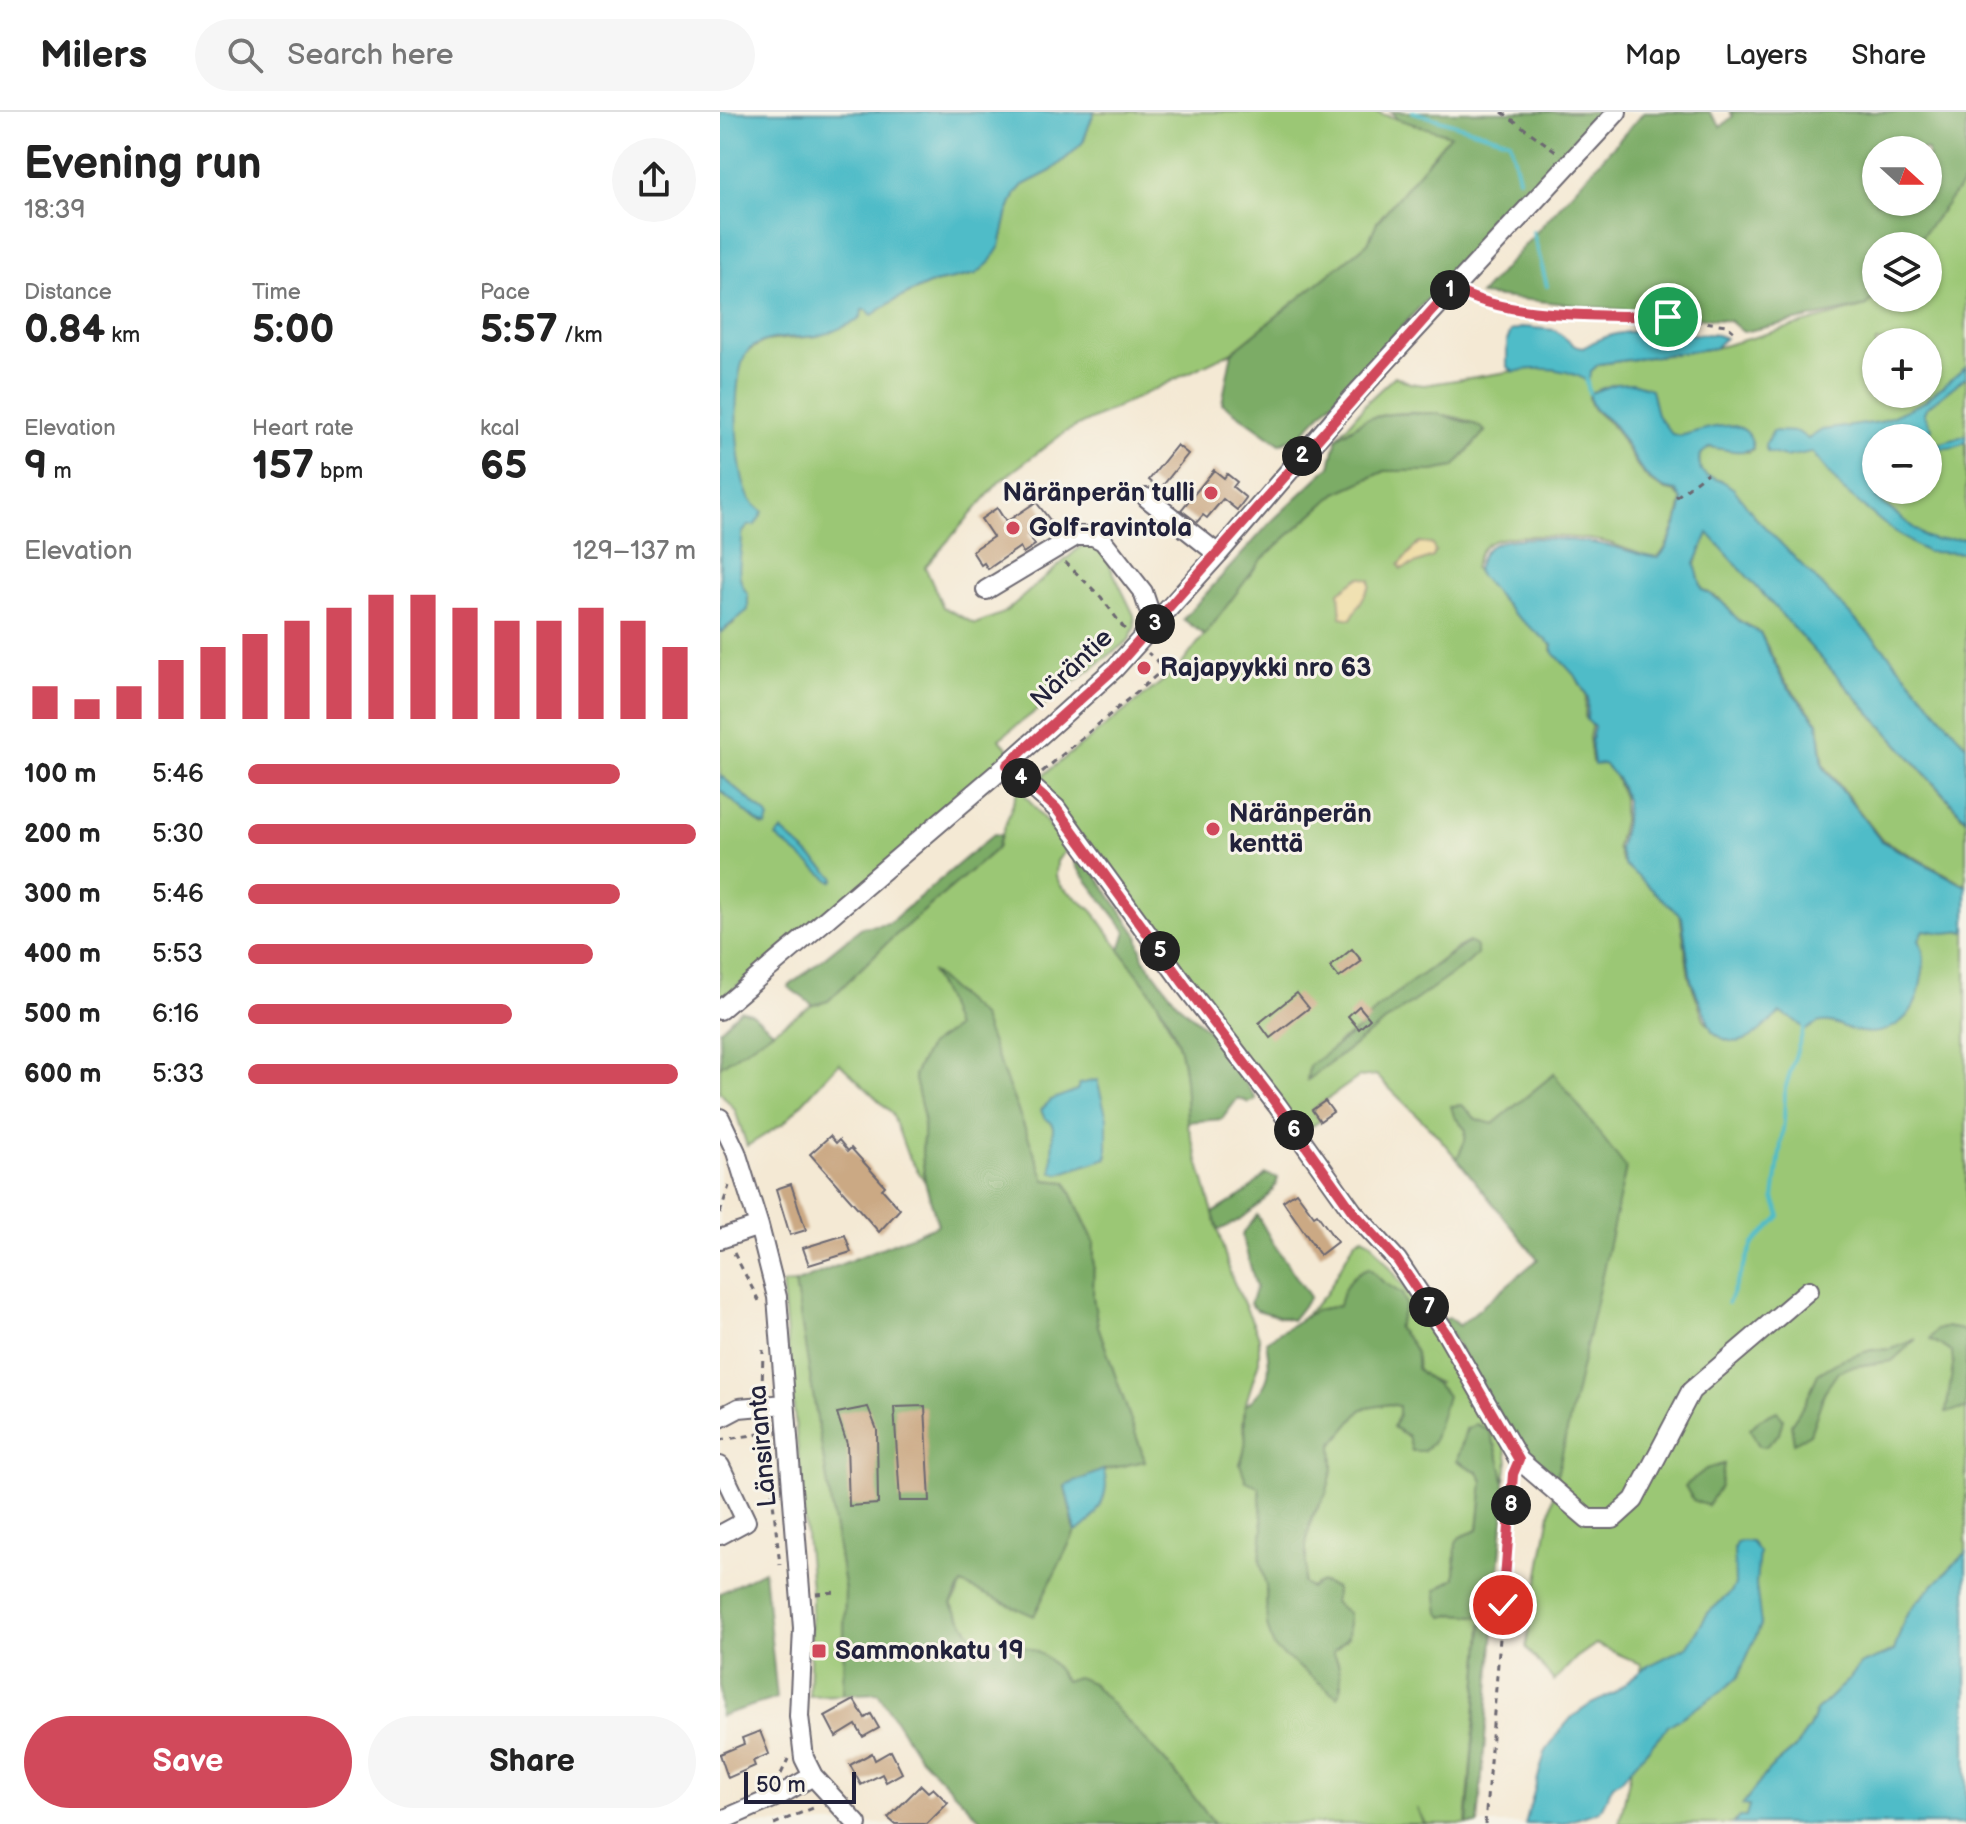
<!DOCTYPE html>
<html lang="en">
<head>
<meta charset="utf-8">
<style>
  body { margin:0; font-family:"Balsamiq Sans",sans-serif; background:#f6f6f6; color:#222; height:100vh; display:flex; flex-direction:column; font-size:30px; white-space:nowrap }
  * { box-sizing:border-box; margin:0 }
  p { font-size:26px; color:#767676 }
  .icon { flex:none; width:44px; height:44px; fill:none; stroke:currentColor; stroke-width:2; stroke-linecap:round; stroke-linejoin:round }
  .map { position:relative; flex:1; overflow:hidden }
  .side { display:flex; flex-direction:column; background:#fff; width:720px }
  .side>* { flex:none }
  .needle { width:52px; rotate:111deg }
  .controls { position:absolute; left:1142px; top:24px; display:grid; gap:16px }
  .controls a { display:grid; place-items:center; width:80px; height:80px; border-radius:50%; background:#fff; box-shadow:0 2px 6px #0004; font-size:40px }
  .scale { position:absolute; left:24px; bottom:20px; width:112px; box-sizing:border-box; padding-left:8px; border:4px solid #22223b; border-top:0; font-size:22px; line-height:28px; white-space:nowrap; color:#22223b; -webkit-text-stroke:6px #f7f3e8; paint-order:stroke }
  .pin { position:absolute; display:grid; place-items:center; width:68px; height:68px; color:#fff; margin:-34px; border:4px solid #fff; border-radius:50%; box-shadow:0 2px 8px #0007 }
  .km { position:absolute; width:40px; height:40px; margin:-20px; border-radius:50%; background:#222; color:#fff; font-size:22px; line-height:40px; text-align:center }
  .round { display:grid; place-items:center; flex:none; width:84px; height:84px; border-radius:42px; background:#f6f6f6 }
  .overview { display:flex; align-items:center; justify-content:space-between; height:136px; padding:0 24px }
  h1 { font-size:44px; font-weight:700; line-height:60px }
  .metrics { display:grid; grid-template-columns:repeat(3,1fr); gap:12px; height:136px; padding:8px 24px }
  .metrics div { display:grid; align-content:center }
  .metrics b { font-size:40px; font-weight:700 }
  .metrics small { font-size:22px; font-weight:400 }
  .metrics p { font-size:22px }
  .chart { height:224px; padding:16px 24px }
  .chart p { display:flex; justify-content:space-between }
  .chart svg { width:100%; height:144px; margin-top:8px; stroke:#d1495b; stroke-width:6 }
  .cta { display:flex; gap:16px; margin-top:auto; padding:16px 24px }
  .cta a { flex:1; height:92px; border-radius:48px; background:#d1495b; color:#fff; font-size:32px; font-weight:700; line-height:92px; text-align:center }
  .cta a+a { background:#f6f6f6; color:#222 }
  ul { padding:0 24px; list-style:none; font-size:26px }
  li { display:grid; grid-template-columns:128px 96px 1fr; align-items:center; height:60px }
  li i { height:20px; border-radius:10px; background:#d1495b }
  header { display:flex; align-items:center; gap:48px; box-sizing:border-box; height:112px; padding:0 40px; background:#fff; border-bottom:2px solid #e0e0e0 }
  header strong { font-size:38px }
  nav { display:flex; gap:44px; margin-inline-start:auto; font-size:28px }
  .search { width:560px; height:72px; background:#f6f6f6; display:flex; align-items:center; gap:20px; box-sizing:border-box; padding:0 28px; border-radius:44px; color:#767676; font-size:30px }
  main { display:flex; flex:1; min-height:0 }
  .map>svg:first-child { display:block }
  .green { fill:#9bc774; stroke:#5e7458; stroke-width:2; fill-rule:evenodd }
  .forest { fill:#7cac66; stroke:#4f6750; stroke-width:2; fill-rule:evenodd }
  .sand { fill:#eeda9e; stroke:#887e6c; stroke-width:2 }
  .water { fill:#4fbcc8; stroke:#386f82; stroke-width:2 }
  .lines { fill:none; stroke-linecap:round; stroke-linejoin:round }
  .stream { stroke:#4fbcc8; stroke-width:4 }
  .building { fill:#cba984 }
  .minor-casing { stroke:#6c6871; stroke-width:22 }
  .path { stroke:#6c6871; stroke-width:3; stroke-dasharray:6 6; stroke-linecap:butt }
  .minor { stroke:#fff; stroke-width:18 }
  .route-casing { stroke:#fff; stroke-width:16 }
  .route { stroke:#d1495b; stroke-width:10 }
  .poi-dot { fill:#d1495b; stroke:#f7f3e8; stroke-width:3 }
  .labels { text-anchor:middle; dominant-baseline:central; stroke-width:6; stroke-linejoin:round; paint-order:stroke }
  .poi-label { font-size:26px; font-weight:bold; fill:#22223b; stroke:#f7f3e8; text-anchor:start }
  .street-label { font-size:26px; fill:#22223b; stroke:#f7f3e8 }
</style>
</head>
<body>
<header>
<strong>Milers</strong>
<div class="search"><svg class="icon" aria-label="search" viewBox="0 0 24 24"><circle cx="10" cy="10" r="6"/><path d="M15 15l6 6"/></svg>Search here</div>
<nav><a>Map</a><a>Layers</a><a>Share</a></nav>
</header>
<main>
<section class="side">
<div class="overview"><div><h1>Evening run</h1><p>18:39</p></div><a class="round"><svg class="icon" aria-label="share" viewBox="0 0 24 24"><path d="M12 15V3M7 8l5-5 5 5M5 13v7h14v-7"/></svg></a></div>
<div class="metrics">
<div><p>Distance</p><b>0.84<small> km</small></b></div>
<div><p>Time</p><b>5:00</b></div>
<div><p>Pace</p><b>5:57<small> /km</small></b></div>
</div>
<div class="metrics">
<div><p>Elevation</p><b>9<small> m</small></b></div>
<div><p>Heart rate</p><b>157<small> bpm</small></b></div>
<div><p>kcal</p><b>65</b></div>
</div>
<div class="chart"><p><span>Elevation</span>129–137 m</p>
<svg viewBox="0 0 160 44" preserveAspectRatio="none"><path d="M5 44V34M15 44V38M25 44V34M35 44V26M45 44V22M55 44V18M65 44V14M75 44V10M85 44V6M95 44V6M105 44V10M115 44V14M125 44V14M135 44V10M145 44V14M155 44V22"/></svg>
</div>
<ul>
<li><b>100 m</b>5:46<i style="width:83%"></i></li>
<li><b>200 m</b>5:30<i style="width:100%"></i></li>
<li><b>300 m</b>5:46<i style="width:83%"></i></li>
<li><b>400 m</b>5:53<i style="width:77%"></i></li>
<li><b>500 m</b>6:16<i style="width:59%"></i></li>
<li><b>600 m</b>5:33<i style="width:96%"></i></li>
</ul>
<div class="cta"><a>Save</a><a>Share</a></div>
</section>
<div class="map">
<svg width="1246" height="1712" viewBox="0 0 1246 1712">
  <rect width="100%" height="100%" fill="#f7f3e8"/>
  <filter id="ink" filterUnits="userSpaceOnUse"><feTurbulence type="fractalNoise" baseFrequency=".0125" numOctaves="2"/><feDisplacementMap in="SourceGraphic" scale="16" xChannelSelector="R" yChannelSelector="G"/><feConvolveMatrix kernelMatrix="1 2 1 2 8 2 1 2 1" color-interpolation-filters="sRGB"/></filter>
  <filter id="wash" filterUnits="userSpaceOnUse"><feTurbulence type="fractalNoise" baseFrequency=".006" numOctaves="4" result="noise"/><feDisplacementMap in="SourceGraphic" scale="32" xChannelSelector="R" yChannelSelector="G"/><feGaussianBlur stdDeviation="1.8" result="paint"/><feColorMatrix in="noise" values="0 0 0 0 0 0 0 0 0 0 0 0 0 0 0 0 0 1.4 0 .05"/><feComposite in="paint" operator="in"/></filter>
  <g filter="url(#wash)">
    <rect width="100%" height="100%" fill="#f4e9d4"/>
    <path class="green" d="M374,0H655L730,23L657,110L648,131L512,240L345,320L280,369L205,455L223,495L255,512L284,501L366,430L381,435L414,503L415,514L409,528L279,627L299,648L0,888V678L43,714L46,702L0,663V521L14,511L20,473L0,226L28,239L45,229L98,224L142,198H147L152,203L175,188L209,172L256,162L280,134L287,103L296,81L303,73L331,59L352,41L363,30Z
      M1246,67V634L981,359C978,348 978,341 989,335L1029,340L1033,337V333L951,323L895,272L869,281C868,302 887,304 897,320C912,344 923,376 955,380L962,389C959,403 948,438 937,446C920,444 906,436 889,431C865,425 783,417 765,434C758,440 757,448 754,456L792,500L830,530L832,538L855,563L866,583L865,605L872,612L869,626L872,650L882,649L895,663L903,686V709L897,735L902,750L960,802L969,865L984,907L997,923L1057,898L1197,825L1201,815L1246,820V1441L1198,1489L1185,1506L1174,1539L1140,1553L1129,1567L1096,1599L1089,1616L1075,1636L1050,1657L1023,1692L1030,1694L1026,1705L1014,1709L1013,1712H899L910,1663L921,1552L876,1532L856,1546L834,1569L806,1535L835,1373L834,962L773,1012L756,1008L742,993L734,1004L746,1018L745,1029L737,1047L718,1024L656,963L639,965L592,998L600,1009L580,1022L319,671L322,664L458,557L541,448L616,381L665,359H713L765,320C743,297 679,298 650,306C639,310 627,319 617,326L647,290L675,264L690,271L704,273L807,257L826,256L853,260L871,259L879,252L995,236L1147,194L1156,182V186H1208V134H1194ZM1156,230H1208V282H1156ZM1156,326H1208V378H1156ZM749,830L666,909L588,968L619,930L639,917L660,895L737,836Z
      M988,420L1246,708V773L1161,727L1104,653L1098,610L1064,568L1040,520L1017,507L1000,487L982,477L975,453Z
      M299,675L347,737L337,749L336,764L341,774L372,798L437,889L459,933L466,970L467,1010L511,1164L539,1224V1249L525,1294L523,1313L527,1332L520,1352L539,1375L543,1416L540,1448L546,1474L547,1513L622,1574L618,1549L613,1540L628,1525L629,1502L583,1471L586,1458V1433L592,1406L606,1382L613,1356L612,1333L642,1296L670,1292L679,1294V1320L688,1324L719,1271L704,1264L697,1256C699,1238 689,1228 677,1216L686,1193L682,1182L663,1170L649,1156L619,1194L596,1198L579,1210L606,1182L635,1129L643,1125L651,1130L693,1187L785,1332L788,1349L785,1369L775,1332L746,1317L737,1349L758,1360L763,1369L758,1418L740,1425L736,1430L735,1466L724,1472L723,1505L736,1502L763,1504L746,1712H705L697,1696L703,1712H494L454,1659L345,1569L329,1548L271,1529H256L231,1492L238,1483L241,1471L345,1374L383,1358L425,1349L378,1214L373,1185L374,1129L346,1070L325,1068L261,904L212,862L225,887L235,916L209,934L194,963L204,1006L202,1042L205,1070L187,1042L172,1001L119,951L64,1011L27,1034L15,998L0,980V953L93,893L108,889L170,828L277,736Z
      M75,1171L125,1479L123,1583L89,1584L92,1487L62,1172Z"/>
    <path class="forest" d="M671,0H881L583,321L560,332L502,291L512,240L648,131L657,110L730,23L677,7Z
      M924,0H989L1001,15L1013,4L1010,0H1246V67L1194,134H1156V182L1147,194L1023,220L1010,209L760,183ZM1156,38H1208V90H1156Z
      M714,301L757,313L765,319L734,355L713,359H665L616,381L541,448L485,523L463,507L551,410L610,354L617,326L646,307L671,302Z
      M274,722L281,723L277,736L170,828L108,889L93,893L68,875L142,815L169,811Z
      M360,747L374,760L418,824L423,846L459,893L494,923L536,987L529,991L518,986L502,1007L467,1010C466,985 466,959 459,935C449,899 421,868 400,838L406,819L356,754L355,750Z
      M749,830L757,835V842L748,851L666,909L587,968L589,954L639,917L659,895L691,870Z
      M211,859L261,904L325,1068L346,1070L374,1130L373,1185L378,1214L425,1349L383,1358L345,1374L355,1420L314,1504L242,1472L231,1492L256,1529C278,1528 312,1532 329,1548C335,1553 340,1562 345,1569L357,1565L372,1571L454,1659L494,1712H265L197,1642L158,1581L123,1583L125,1479L75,1171L218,1113L205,1070L202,1042L204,1006L194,963L209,934L235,916L225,887Z
      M20,898L31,901L53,919L1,954L0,918Z
      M834,962L906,1056L835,1373L803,1341L722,1208L730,1206L739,1214L818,1147L737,1047L745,1029L746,1018L734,1004L731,994L742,993L756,1007L773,1012Z
      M546,1062L558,1066C554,1086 517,1112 498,1118L493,1101L524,1082Z
      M537,1103L553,1131L590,1185L572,1208L537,1198L530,1192L536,1175L522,1123Z
      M649,1156L663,1170L682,1182L686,1193L677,1216C690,1229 699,1238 697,1256C708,1269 717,1268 727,1284L713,1330L704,1339H692L688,1324L673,1315L679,1302V1294L670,1292L642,1297L612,1333L613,1356L606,1382L591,1406L586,1433V1458L583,1471L590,1476L601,1470L614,1475L616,1481L614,1490L629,1502L628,1525L613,1540C620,1553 624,1571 618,1585L554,1536L547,1513L546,1474L540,1448L543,1416L539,1375L526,1369L520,1352C530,1329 523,1318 525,1294C552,1272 551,1261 546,1229L596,1198L619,1194C622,1178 631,1161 649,1156Z
      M1227,1215L1242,1218L1246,1223V1297L1226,1300L1233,1253L1232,1240L1210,1227L1216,1218Z
      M1196,1227L1172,1249L1130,1255L1118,1260L1105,1279L1090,1322L1074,1331L1071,1312L1085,1291L1098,1262L1123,1247L1151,1238L1172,1237Z
      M1057,1299L1063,1307L1059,1322L1045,1335L1039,1334L1030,1317L1040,1307Z
      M756,1312L769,1318C778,1341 785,1361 785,1386L758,1712H747L763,1505L736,1502L724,1505L719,1501L716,1478L735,1466L736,1430L740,1425L758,1418L763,1369L758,1360L737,1349L747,1317Z
      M1004,1352L1000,1374L988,1394L973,1388L965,1374L986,1357Z
      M44,1459L57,1586L0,1604V1481Z"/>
    <path class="sand" d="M699,430L712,432L715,439L713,445L681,457L679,453Z
      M640,465L650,468V474L631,507L621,505L619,480Z"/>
    <path class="water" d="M0,0H374L363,30L352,41L331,59L303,73L296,81L287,103L280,134L269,151L256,162L209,172L175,188L152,203L147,198H142L141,205L137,209C124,214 110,222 96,224C74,227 49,222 30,237C9,255 15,364 30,387C33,392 39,397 43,400L35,413L28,414L22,421C23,443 12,463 28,482V498L0,521Z
      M804,215L835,218L855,234L863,236C908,207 946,225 994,222L1005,226L995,236L879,252L871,259L868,269C844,255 820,254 794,260L787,255V229L791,219Z
      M1246,255V265L1206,296L1204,301L1212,316L1209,324L1211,328L1219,332L1246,323V330C1234,337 1223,338 1209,334L1208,337V326H1156V378H1169L1156,386L1204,424L1215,428L1246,426V441L1207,440L1196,434L1163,411L1122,377L1092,340L1065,345L1047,340L1045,333L1053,319L1078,320L1088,327L1102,318L1160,310L1204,290Z
      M912,271L931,277L937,303L952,322L960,324C984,318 1030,299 1033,336C1021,343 1004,337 990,335L981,342L979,348L981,359L987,364L1004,370L1014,377L1036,406L1164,537L1246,633V707L988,421L975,452L982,477L1002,490L1019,509L1040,521L1063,569L1098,611L1103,654L1161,729L1246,774V819L1224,821L1204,818L1199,827C1207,849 1204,854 1200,875C1194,909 1165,928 1132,918C1123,915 1112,908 1102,910C1096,910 1091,915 1086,918L1073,907L1060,901C1037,920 1021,944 992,919L971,868L962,805L904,752L899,737L905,711L906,688L897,666L884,652L874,653L871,628L874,615L867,608L868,585L857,566L834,541L832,533L794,502L756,459C759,451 761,443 767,437C785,419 865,428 889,434C906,437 920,444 938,446C949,438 960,403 963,389L956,379C920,375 914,338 894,314C883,301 869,300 870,281L895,272Z
      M0,663L46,702L49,707L46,714L40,712L0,678Z
      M62,719L113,764L115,767L112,770L56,725Z
      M377,968L387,1006V1046L339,1062L332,1060L333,1012L324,1005L321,998L331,988L357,978L359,972Z
      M383,1358C393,1380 375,1410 356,1420L345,1374Z
      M1022,1429L1031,1430L1039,1440L1036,1472L1041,1513L1018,1565L1001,1580L948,1614L903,1666L893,1673L880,1699L842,1712H805L825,1641L838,1621L852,1605L871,1592L893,1582L924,1556L968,1534L988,1501L1011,1480L1015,1473L1014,1436L1016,1431Z
      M1246,1440V1712H1013L1019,1705H1026L1029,1694L1022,1693L1050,1657L1075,1636L1089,1616L1096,1599L1129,1567L1140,1553L1174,1539L1185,1506L1198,1489Z"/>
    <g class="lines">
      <path class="stream" d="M693,0L790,29L799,66
        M813,120L827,174
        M866,264L869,281
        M1008,1191L1033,1132L1060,1104L1054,1086L1064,1009L1065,977L1084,916"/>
    </g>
    <g id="blocks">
      <path class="building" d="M457,333L468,342L440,377L429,368Z
        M494,358L504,366L507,362L517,370L513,375L526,386L517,398L503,387L487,406L483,403L477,410L461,398Z
        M316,390L330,408L308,423L315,433L303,441L300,435L268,457L264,451L261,453L252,439L273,425L261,407L277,396L286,410Z
        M632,837L642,849L619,866L610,855Z
        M577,881L589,896L550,926L539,911Z
        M639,894L650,907L639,917L628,904Z
        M605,989L613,1000L600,1009L592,998Z
        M110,1024L116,1031L119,1028L128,1039L131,1036L165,1074L162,1077L180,1097L159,1120L90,1042Z
        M71,1072L86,1118L70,1123L56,1077Z
        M576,1080L594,1104L597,1102L617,1130L600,1143L563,1089Z
        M125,1123L131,1140L89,1153L83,1136Z
        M205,1294L210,1389H180L174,1295Z
        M148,1295L157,1318L158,1392L129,1394L127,1332L117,1301Z
        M134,1588L145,1606L151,1602L159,1616L143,1625L136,1613L116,1625L105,1604Z
        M40,1619L49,1642L33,1649L35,1654L8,1666L0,1642L24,1632L22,1626Z
        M171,1639L182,1661L166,1670L162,1662L141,1673L130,1653L152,1641L155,1648Z
        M201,1673L208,1680L213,1676L228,1691L207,1712H175L168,1706Z"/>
    </g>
  </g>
  <g filter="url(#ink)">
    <use href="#blocks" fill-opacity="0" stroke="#6c6871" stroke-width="2"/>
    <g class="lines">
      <g class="minor-casing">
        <path id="minor" d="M427,386L498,442
          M266,478L356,424H373L383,429L423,480L434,513
          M287,653L336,696L464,872L557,993L633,1100L677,1148L726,1221L799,1348L868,1407H893L914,1388L971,1279L1089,1178
          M0,898L287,653L395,556L498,442L633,285L897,0
          M0,1006L16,1040L39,1114L57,1185L83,1516L79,1604L84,1646L93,1664L137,1712
          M0,1127L39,1114
          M0,1306L19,1296L65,1292
          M0,1354L26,1409L0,1423
          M0,1709L60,1683L93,1664"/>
      </g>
      <path class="path" d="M782,0L837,40
        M749,186L797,199L948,205L1006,213L1013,219
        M956,385L987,361
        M345,450L381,485L406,519
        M322,660L445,556L428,541
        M0,1101L9,1074
        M14,1141L40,1191
        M42,1278L43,1238
        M44,1309L60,1453
        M0,1328L46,1321
        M96,1482L116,1480
        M61,1662L68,1647
        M54,1712L98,1694
        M765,1712L793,1365"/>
      <use href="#minor" class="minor"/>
    </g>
  </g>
  <g class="lines" filter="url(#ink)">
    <g class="route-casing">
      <path id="route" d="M783,1493L793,1362L799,1348L726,1221L677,1148L633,1100L557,993L464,872L336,696L287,653L395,556L732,176C791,209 881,202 948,205"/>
    </g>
    <use href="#route" class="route"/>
  </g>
  <g class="poi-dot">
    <circle cx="491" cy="381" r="8"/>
    <circle cx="293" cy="416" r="8"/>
    <circle cx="424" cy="556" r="8"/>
    <circle cx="493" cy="717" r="8"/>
    <rect x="91" y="1531" width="16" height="16" rx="4"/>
  </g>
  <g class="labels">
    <g class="poi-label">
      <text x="475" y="381" text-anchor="end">Näränperän tulli</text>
      <text x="309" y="416">Golf-ravintola</text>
      <text x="440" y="556">Rajapyykki nro 63</text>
      <text x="509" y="702">Näränperän<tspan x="509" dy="30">kenttä</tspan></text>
      <text x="115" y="1539">Sammonkatu 19</text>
    </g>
    <g class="street-label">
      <text transform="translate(352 557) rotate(-44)">Näräntie</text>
      <text transform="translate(43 1334) rotate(-95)">Länsiranta</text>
    </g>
  </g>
</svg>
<div class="controls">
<a><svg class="needle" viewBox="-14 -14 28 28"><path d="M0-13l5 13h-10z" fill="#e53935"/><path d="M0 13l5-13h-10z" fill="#767676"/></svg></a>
<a><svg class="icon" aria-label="layers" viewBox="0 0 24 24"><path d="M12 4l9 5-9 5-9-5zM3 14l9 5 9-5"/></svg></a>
<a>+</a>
<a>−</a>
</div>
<div class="scale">50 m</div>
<div class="pin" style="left:948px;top:205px;background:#1e9e55"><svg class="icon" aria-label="arrive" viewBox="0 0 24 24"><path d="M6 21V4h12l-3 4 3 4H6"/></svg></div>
<div class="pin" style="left:783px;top:1493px;background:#d93025"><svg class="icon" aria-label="check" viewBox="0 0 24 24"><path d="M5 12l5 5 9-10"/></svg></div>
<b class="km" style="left:730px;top:178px">1</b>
<b class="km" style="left:582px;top:344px">2</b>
<b class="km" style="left:435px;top:512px">3</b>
<b class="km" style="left:301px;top:666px">4</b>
<b class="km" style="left:440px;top:839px">5</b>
<b class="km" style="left:574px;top:1018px">6</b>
<b class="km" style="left:709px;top:1195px">7</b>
<b class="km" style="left:791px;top:1393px">8</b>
</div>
</main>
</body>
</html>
